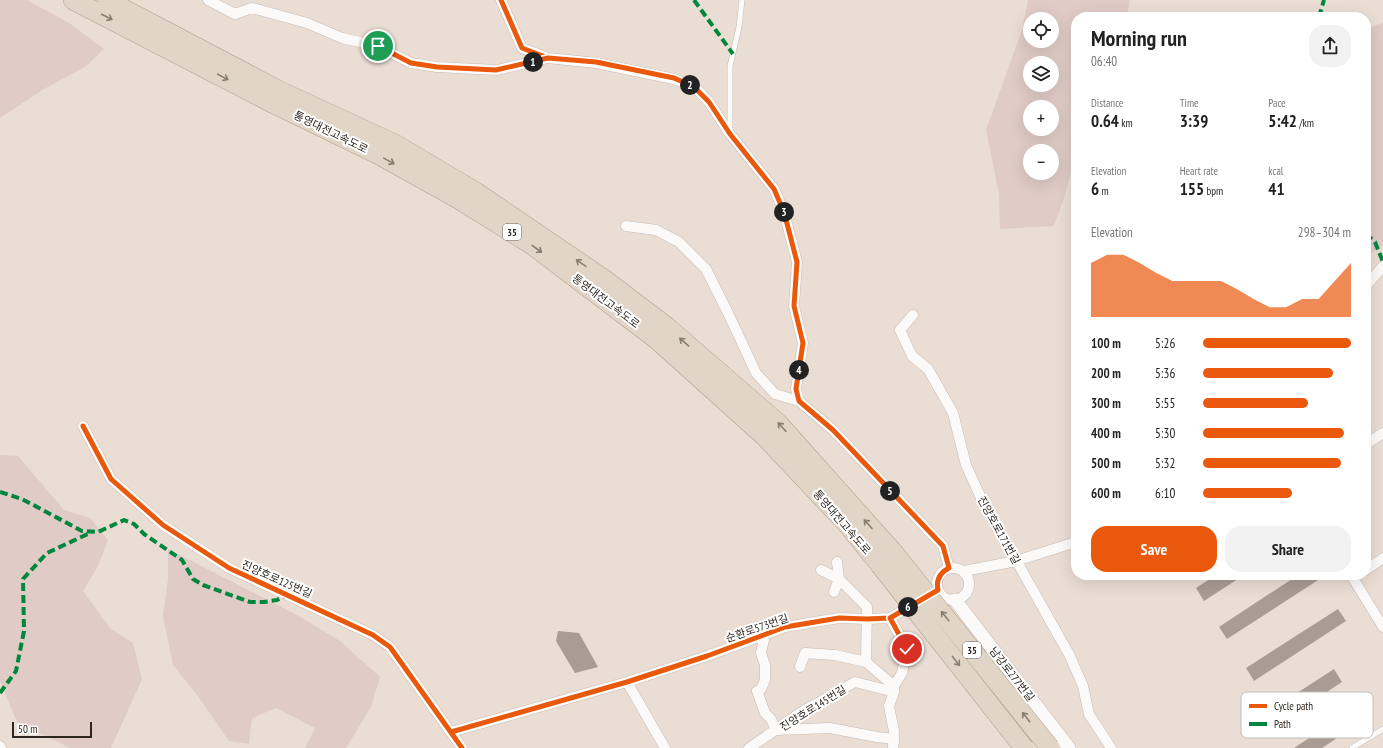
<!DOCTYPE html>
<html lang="en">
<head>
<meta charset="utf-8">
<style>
  body { margin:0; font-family:"PT Sans Narrow","Noto Sans KR",sans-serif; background:#f2f2f2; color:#222; height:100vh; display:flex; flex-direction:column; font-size:15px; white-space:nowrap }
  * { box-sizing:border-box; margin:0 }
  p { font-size:13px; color:#767676 }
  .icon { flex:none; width:22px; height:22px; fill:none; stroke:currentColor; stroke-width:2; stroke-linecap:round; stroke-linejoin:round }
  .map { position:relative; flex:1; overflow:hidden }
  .details { position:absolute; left:1071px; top:12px; width:300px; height:568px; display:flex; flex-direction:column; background:#fff; border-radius:16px; box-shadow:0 4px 16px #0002 }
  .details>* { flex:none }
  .buttons { position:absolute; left:1023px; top:12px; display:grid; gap:8px }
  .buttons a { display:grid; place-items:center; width:36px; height:36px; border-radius:50%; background:#fff; box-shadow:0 4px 16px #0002; font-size:20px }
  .scale { position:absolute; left:12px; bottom:10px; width:80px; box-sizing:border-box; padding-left:4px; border:2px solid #2f261f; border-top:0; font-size:11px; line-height:14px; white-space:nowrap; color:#2f261f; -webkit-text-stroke:3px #fff; paint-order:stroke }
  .pin { position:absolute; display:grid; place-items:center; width:34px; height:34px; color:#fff; margin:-17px; border:2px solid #fff; border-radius:50%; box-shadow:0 1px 4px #0007 }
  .km { position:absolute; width:20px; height:20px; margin:-10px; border-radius:50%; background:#222; color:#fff; font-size:11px; line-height:20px; text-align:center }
  .round { display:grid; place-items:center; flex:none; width:42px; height:42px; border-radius:16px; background:#f2f2f2 }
  .overview { display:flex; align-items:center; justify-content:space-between; height:68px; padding:0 20px }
  h1 { font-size:22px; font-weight:700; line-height:30px }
  .stats { display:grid; grid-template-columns:repeat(3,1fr); gap:6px; height:68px; padding:4px 20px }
  .stats div { display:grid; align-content:center }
  .stats b { font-size:17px; font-weight:700 }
  .stats small { font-size:11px; font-weight:400 }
  .stats p { font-size:11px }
  .chart { height:112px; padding:8px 20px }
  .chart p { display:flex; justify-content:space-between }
  .chart svg { width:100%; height:72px; margin-top:4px; fill:#ea580c; opacity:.7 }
  .primary-button { display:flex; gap:8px; margin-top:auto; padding:8px 20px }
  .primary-button a { flex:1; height:46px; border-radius:16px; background:#ea580c; color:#fff; font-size:16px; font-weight:700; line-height:46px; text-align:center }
  .primary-button a+a { background:#f2f2f2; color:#222 }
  ul { padding:0 20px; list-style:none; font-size:13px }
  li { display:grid; grid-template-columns:64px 48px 1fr; align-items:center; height:30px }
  li i { height:10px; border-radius:5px; background:#ea580c }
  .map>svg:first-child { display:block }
  .green { fill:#e0cbc6; fill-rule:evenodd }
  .building { fill:#a99c95 }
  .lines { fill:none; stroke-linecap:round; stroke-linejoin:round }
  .service-casing { stroke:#c6bbb4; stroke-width:6 }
  .minor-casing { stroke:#c6bbb4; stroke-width:11 }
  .tertiary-casing { stroke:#c6bbb4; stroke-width:14 }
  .motorway-casing { stroke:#afa08e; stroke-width:20 }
  .service { stroke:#fcfaf9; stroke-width:5 }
  .minor { stroke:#fcfaf9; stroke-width:10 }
  .tertiary { stroke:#fcfaf9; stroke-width:13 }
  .motorway { stroke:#e0d5c7; stroke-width:19 }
  .motorway-bridge-casing { stroke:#afa08e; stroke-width:20; stroke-linecap:butt }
  .motorway-bridge { stroke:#e0d5c7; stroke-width:19 }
  .quiet { stroke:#00873e; stroke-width:4; stroke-dasharray:8 4; stroke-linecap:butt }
  .cycleway-casing { stroke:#fff; stroke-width:8 }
  .cycleway { stroke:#e8590c; stroke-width:5 }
  .oneway { stroke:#887e73 }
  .route-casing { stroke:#fff; stroke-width:8 }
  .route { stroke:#ea580c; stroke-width:5 }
  .labels { text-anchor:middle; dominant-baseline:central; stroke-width:4; stroke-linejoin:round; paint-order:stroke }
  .shield { fill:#fff; stroke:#6d6762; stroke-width:1 }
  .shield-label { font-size:10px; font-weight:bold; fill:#2f261f }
  .street-label { font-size:11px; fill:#2f261f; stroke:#fff }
  .key { fill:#fff; stroke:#c1bebc; stroke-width:1 }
  .key-label { font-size:11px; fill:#2f261f }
</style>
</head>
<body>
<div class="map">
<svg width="1383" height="748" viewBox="0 0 1383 748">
  <rect width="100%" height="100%" fill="#eaddd4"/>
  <path class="green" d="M0,0H27L69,23L104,49L85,67L44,89L0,118Z
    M1028,0H1130L1127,17H1076V153L1065,195L1054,226L1000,229L999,194L986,130L1022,30ZM1030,19H1052V41H1030ZM1030,63H1052V85H1030ZM1030,107H1052V129H1030ZM1030,151H1052V173H1030Z
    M1383,23V245L1366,257V29Z
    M0,455L18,456L64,510L90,518L108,540L98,566L83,591L110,628L133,643L142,679L111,748H70L17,722L0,681Z
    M168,549L297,615L340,641L380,677L371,707L346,748H305L315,728L276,708L252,718L249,744L229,741L198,696L173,665L163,616L168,579Z"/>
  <path class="building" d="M1216,575H1244L1204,601L1196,588Z
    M1298,575H1326L1227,639L1219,627Z
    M1338,609L1346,621L1254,681L1246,668Z
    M558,631L579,633L598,667L575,673L556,641Z
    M1334,669L1342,682L1283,721L1274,708Z
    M1359,705L1367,718L1322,748H1294Z"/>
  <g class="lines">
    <g class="service-casing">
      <path id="service" d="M730,129V66L739,27L742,0
        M1352,748L1383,729"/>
    </g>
    <g class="minor-casing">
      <path id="minor" d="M208,0L235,14L252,8L307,23L342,38L378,46L411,63L437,67L497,70L548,58
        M501,0L522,48L548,58L596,63L674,79L695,87L709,102L730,134L774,189L784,212L797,262L794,306L803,343L796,389L799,401L833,430L943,546L949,568
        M626,226L656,230L679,242L706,269L729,315L756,373L775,394L799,401
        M1366,286L1383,266
        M913,315L900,330L912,356L928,369L953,413L966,465L981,498L1070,656L1083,686L1089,714L1111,748
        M83,426L111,479L163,525L229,568L373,635L390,647L462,748
        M1366,444L1383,433
        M937 584a16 16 0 1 1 32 0a16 16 0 1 1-32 0Z
        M821,570L839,579L837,562
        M1366,570L1383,558
        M964,571L1016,561L1076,542
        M1351,575L1383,627
        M834,592L839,579L867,607L866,662L894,686
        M890,618L907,649L902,673L894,686V692
        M765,635L761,653L765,665V680L761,689L757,691L765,713L771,719L776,730
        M800,667L805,653L835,655L866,662
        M627,682L665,748
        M776,730L830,728L877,737L894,739V743
        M451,732L627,682L707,656L785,627L839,618L867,619L890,618L938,590
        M0,746L1,748
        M749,748L803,711L855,682L894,692L889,706L894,731L893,748"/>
    </g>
    <g class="tertiary-casing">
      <path id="tertiary" d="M955,600L1069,748"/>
    </g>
    <g class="motorway-casing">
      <path id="motorway" d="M73,0L274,104L379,155L458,199L532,245L656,339L764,436L847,524L880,565
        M107,0L280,91L395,144L476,192L604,279L666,326L778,423L894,553"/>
    </g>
    <use href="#service" class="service"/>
    <use href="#minor" class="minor"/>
    <use href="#tertiary" class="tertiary"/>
    <use href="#motorway" class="motorway"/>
    <g class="motorway-bridge-casing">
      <path id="motorway-bridge" d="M894,553L1050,748
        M880,565L1024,748"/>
    </g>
    <use href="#motorway-bridge" class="motorway-bridge"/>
    <path class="quiet" d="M694,0L733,54
      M1319,17L1324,0
      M1366,234L1375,242L1383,262
      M0,492L22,499L82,531L98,532L124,520L134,524L144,534L182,560L193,579L203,585L250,602H264L277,600L287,595
      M0,693L16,671L24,631L23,579L47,553L92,532"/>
    <g class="cycleway-casing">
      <path id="cycleway" d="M501,0L522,48L548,58L596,63L674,79L695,87L709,102L730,134L774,189L784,212L797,262L794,306L803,343L796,389L799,401L833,430L943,546L949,568
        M83,426L111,479L163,525L229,568L373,635L390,647L462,748
        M451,732L627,682L707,656L785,627L839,618L867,619L890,618L938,590"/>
    </g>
    <use href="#cycleway" class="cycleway"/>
  </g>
  <defs><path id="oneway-shaft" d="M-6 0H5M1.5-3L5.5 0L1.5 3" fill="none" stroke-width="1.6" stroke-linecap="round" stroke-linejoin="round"/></defs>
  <g class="oneway">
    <use href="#oneway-shaft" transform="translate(107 17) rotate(27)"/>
    <use href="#oneway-shaft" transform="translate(223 77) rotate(28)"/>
    <use href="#oneway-shaft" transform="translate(389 161) rotate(29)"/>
    <use href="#oneway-shaft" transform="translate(537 249) rotate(37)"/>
    <use href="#oneway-shaft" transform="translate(581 263) rotate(-145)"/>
    <use href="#oneway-shaft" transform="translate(684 342) rotate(-139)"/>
    <use href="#oneway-shaft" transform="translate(782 427) rotate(-132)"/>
    <use href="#oneway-shaft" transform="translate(868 524) rotate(-132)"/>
    <use href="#oneway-shaft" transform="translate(945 616) rotate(-129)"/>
    <use href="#oneway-shaft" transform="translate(956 661) rotate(52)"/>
    <use href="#oneway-shaft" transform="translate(1026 717) rotate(-128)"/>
  </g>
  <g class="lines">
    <g class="route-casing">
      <path id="route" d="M378,46L411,63L437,67L496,70L548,58L596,62L674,78L694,87L709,102L730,134L774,189L784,212L797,262L794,306L803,343L796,389L799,401L833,430L943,546L949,568C939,573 936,580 938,590L890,618L907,649"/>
    </g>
    <use href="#route" class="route"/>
  </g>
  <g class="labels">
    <g class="shield">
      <rect x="503" y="224" width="18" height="16" rx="3"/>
      <rect x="963" y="642" width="18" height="16" rx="3"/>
    </g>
    <g class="shield-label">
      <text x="512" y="232">35</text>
      <text x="972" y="650">35</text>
    </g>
    <g class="street-label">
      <text transform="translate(331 132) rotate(26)">통영대전고속도로</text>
      <text transform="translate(606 301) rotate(37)">통영대전고속도로</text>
      <text transform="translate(842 522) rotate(49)">통영대전고속도로</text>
      <text transform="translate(999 530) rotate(61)">진양호로171번길</text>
      <text transform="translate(277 579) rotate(24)">진양호로125번길</text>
      <text transform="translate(757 628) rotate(-19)">순환로573번길</text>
      <text transform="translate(1012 674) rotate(52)">남강로277번길</text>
      <text transform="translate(813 708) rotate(-32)">진양호로145번길</text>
    </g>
  </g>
  <rect x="1241" y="692" width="132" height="46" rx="6" class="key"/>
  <rect x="1249" y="704" width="18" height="4" fill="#e8590c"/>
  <rect x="1249" y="722" width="18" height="4" fill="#00873e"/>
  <g class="key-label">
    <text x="1274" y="710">Cycle path</text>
    <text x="1274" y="728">Path</text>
  </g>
</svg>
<div class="buttons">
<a><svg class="icon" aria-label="locate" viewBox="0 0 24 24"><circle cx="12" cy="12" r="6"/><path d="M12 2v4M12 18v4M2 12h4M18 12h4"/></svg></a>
<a><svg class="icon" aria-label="layers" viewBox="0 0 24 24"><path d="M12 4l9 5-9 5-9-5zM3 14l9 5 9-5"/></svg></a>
<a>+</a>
<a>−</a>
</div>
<div class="scale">50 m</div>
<div class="pin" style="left:378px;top:46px;background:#1e9e55"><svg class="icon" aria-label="arrive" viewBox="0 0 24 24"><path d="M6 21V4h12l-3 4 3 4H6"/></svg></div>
<div class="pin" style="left:907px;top:649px;background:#d93025"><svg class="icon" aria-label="check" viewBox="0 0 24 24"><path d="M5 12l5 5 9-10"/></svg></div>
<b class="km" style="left:533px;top:62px">1</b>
<b class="km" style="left:690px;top:85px">2</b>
<b class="km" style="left:784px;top:212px">3</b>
<b class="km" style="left:799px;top:370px">4</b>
<b class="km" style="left:890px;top:491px">5</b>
<b class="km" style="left:908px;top:607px">6</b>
<section class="details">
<div class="overview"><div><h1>Morning run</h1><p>06:40</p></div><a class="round"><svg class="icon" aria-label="share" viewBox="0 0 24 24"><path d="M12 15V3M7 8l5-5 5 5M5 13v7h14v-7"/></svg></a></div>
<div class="stats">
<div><p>Distance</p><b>0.64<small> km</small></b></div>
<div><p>Time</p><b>3:39</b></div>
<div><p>Pace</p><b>5:42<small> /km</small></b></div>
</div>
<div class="stats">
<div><p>Elevation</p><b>6<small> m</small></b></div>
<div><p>Heart rate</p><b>155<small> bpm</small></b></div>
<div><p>kcal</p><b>41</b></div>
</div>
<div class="chart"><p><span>Elevation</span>298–304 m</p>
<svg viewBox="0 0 160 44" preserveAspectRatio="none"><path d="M0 44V11L10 6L20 6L30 11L40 17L50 22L60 22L70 22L80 22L90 27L100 33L110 38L120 38L130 33L140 33L150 22L160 11V44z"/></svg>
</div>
<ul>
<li><b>100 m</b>5:26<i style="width:100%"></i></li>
<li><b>200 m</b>5:36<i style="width:88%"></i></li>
<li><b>300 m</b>5:55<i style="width:71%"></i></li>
<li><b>400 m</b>5:30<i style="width:95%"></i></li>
<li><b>500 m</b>5:32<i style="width:93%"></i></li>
<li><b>600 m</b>6:10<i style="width:60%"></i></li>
</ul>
<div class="primary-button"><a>Save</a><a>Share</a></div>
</section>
</div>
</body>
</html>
